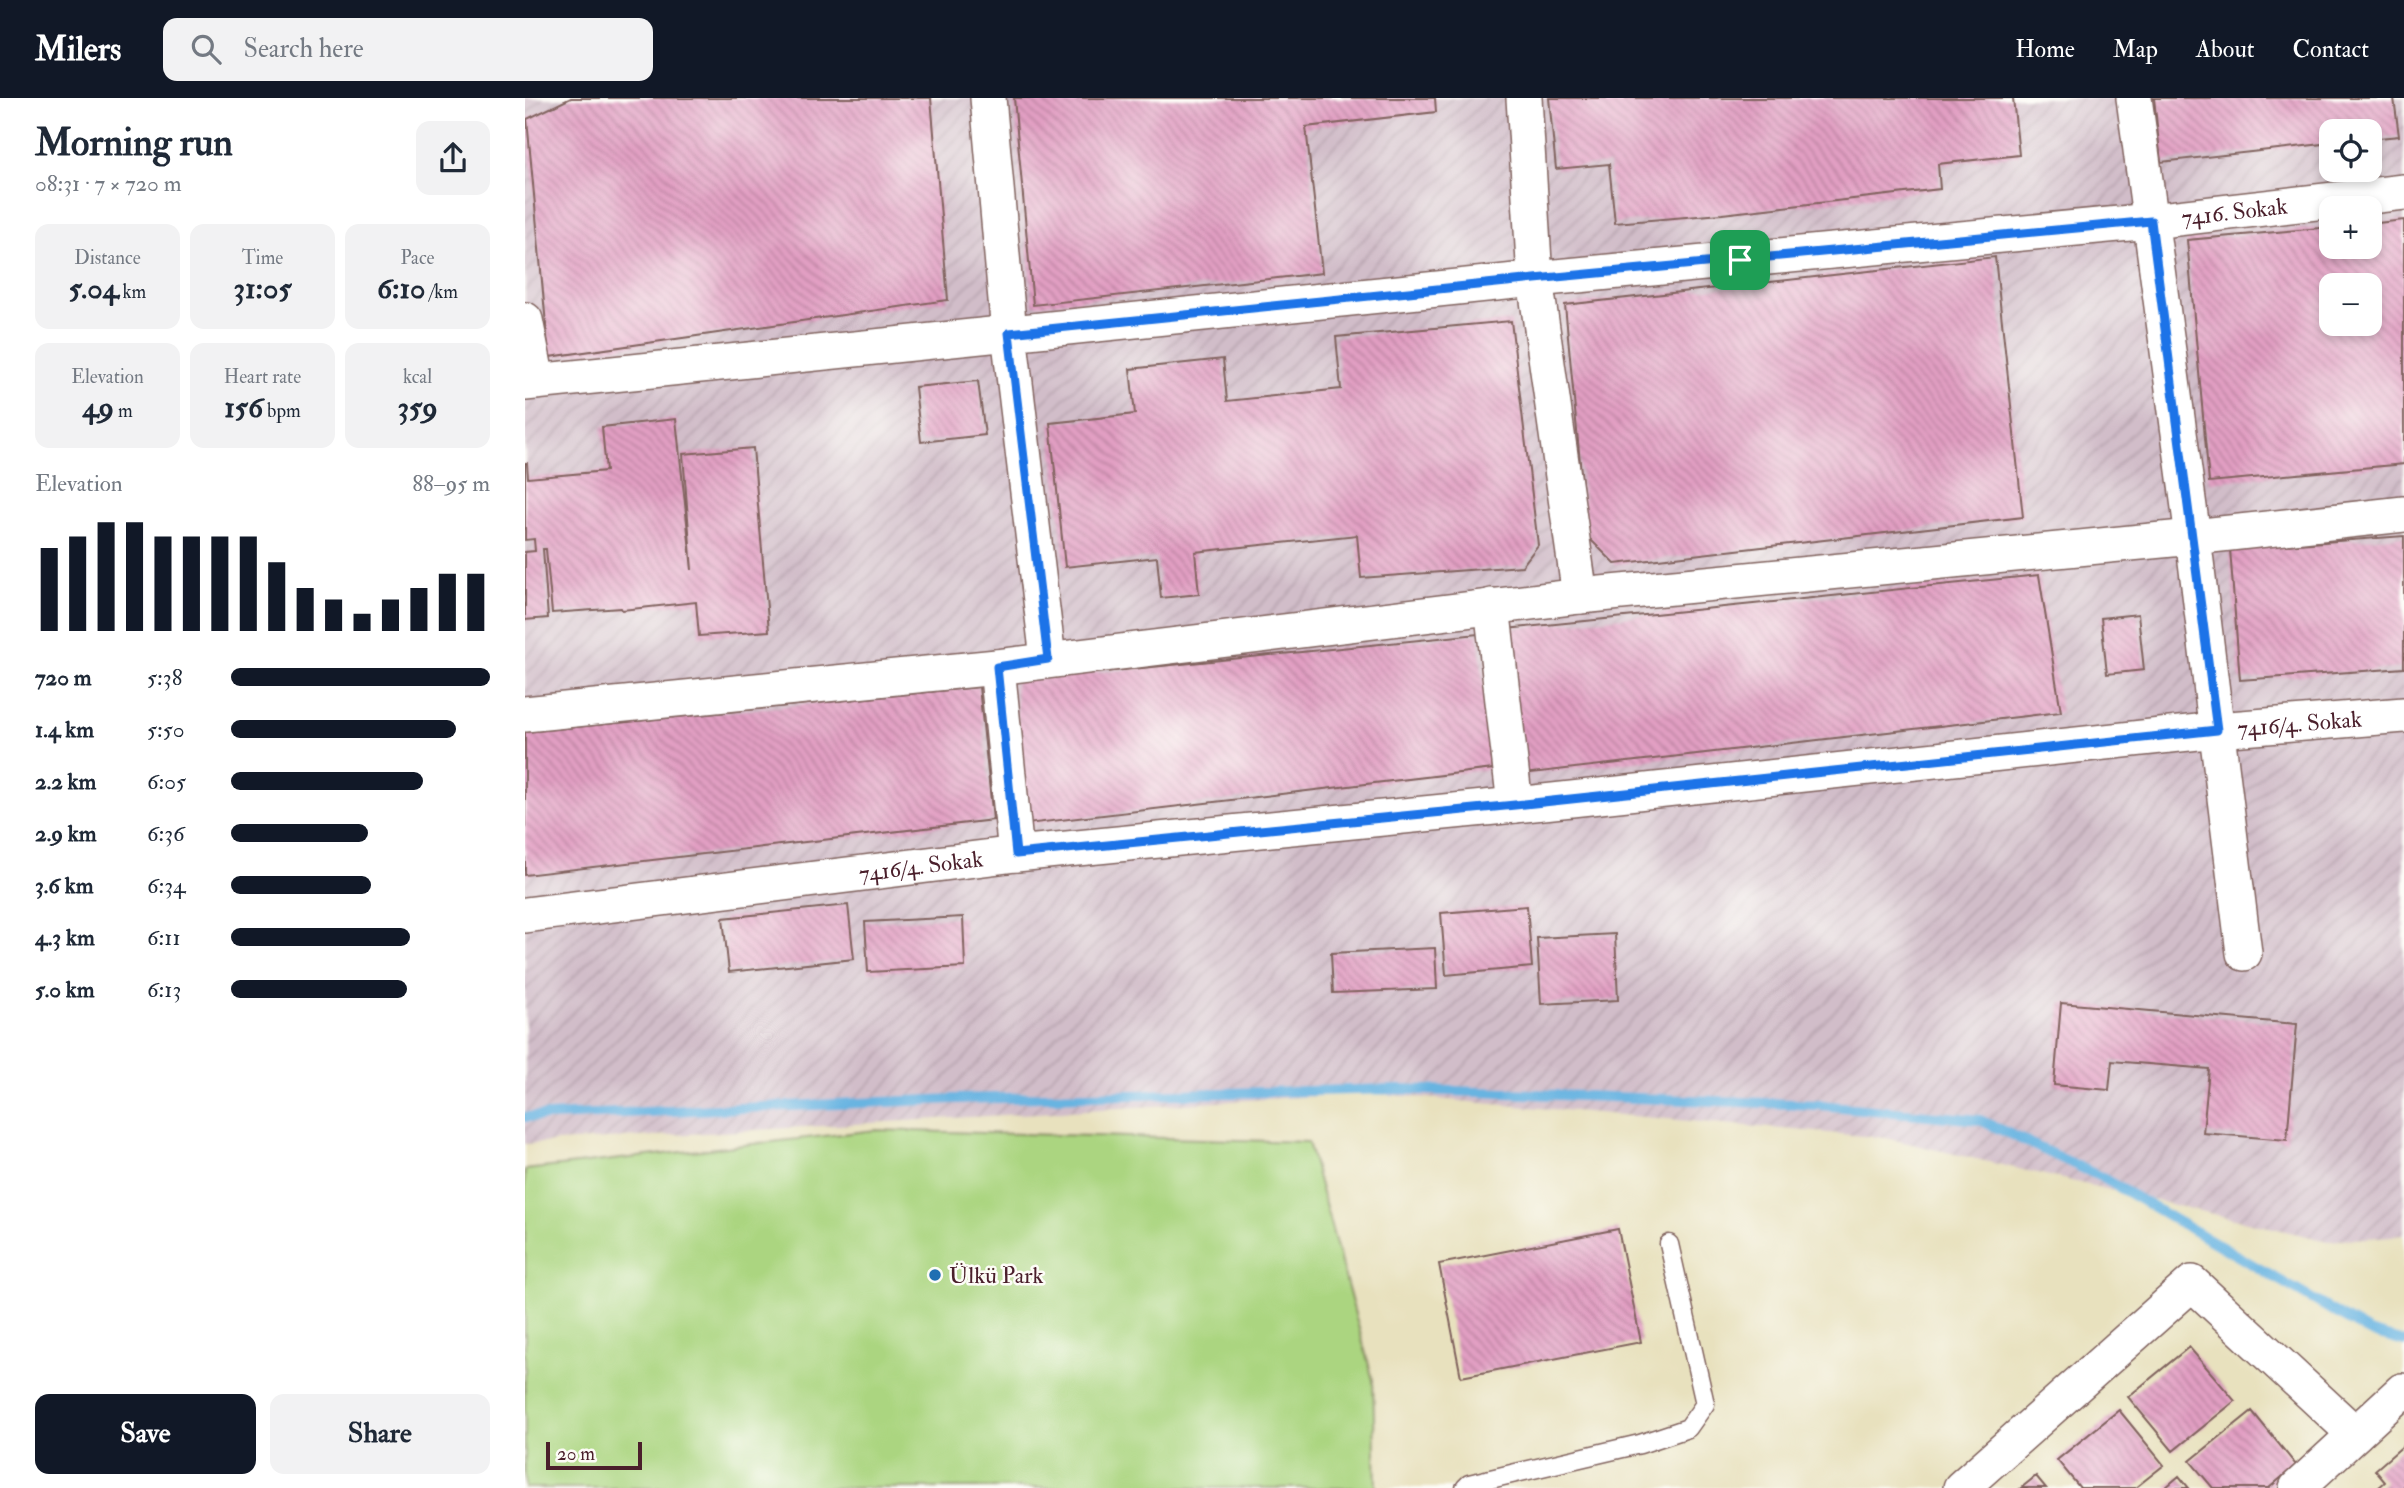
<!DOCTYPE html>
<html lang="en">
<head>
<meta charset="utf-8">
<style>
  body { margin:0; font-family:"IM FELL Double Pica",serif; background:#f2f2f3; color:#1f2937; height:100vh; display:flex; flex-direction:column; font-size:26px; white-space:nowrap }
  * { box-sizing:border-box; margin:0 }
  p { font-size:23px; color:#747a83 }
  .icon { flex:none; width:38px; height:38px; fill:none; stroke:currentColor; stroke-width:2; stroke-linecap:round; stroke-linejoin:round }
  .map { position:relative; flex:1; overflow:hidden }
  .sheet { display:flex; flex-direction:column; background:#fff; width:525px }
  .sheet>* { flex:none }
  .tools { position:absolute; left:1794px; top:21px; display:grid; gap:14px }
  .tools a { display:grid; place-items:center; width:63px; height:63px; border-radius:14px; background:#fff; box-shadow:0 4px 10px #0003; font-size:35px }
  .scale { position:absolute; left:21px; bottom:18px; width:96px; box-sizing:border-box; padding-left:7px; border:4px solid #4a1f2b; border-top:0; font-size:19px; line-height:24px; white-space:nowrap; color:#4a1f2b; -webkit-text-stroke:5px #fdfcf7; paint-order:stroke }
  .pin { position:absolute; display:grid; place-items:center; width:60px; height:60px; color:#fff; margin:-30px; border-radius:14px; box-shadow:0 4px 10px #0006 }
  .round { display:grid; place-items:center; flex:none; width:74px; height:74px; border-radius:14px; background:#f2f2f3 }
  .overview { display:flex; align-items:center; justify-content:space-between; height:119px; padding:0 35px }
  h1 { font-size:38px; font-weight:700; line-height:52px }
  .stats { display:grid; grid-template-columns:repeat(3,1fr); gap:10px; height:119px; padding:7px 35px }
  .stats div { display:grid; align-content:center; border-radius:14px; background:#f2f2f3; text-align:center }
  .stats b { font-size:30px; font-weight:700 }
  .stats small { font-size:19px; font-weight:400 }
  .stats p { font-size:19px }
  .chart { height:196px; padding:14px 35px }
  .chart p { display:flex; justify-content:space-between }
  .chart svg { width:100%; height:126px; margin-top:7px; stroke:#111827; stroke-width:6 }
  .button { display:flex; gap:14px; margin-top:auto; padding:14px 35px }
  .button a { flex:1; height:80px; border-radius:14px; background:#111827; color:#fff; font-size:28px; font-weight:700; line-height:80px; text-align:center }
  .button a+a { background:#f2f2f3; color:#1f2937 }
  ul { padding:0 35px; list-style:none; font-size:23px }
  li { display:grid; grid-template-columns:112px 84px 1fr; align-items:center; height:52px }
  li i { height:18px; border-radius:9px; background:#111827 }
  header { display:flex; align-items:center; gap:42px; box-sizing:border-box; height:98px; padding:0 35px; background:#111827; color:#fff }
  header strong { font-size:33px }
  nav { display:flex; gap:38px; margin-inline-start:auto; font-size:24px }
  .search { width:490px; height:63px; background:#f2f2f3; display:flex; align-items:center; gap:18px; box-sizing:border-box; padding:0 24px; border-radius:14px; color:#747a83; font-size:26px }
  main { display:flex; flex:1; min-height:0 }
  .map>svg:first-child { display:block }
  .industrial { fill:url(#industrial-furrows); fill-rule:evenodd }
  .pitch { fill:#abd580; stroke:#7a7a56; stroke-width:2 }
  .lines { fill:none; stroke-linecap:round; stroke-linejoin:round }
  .stream { stroke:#67b4e1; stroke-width:10 }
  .building { fill:url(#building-back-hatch); fill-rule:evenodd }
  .service-casing { stroke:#81635e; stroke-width:21 }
  .minor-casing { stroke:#81635e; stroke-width:38 }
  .service { stroke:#fff; stroke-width:18 }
  .minor { stroke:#fff; stroke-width:35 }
  .route-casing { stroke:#fff; stroke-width:14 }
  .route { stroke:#1a73e8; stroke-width:9 }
  .poi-dot { fill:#1f6fb2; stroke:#fdfcf7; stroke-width:2.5 }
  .labels { text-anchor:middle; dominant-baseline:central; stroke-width:5; stroke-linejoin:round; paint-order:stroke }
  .street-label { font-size:23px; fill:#4a1f2b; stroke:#fdfcf7 }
  .poi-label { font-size:23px; fill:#4a1f2b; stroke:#fdfcf7; text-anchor:start }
</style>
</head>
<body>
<header>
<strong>Milers</strong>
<div class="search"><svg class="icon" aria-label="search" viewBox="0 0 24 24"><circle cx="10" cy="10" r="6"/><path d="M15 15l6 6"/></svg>Search here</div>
<nav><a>Home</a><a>Map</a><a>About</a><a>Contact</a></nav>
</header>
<main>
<section class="sheet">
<div class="overview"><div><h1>Morning run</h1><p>08:31 · 7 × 720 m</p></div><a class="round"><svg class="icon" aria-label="share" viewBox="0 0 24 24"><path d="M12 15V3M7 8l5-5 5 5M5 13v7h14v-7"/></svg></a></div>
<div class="stats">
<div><p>Distance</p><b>5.04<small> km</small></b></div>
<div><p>Time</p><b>31:05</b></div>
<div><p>Pace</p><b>6:10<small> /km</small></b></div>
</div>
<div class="stats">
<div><p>Elevation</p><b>49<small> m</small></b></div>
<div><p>Heart rate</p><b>156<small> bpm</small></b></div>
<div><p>kcal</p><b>359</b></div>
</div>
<div class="chart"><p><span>Elevation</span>88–95 m</p>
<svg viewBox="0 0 160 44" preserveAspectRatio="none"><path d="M5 44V15M15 44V11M25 44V6M35 44V6M45 44V11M55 44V11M65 44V11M75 44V11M85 44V20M95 44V29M105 44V33M115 44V38M125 44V33M135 44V29M145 44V24M155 44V24"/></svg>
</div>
<ul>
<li><b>720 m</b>5:38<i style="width:100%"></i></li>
<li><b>1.4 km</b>5:50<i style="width:87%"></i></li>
<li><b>2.2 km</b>6:05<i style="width:74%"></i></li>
<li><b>2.9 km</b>6:36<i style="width:53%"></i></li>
<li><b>3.6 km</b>6:34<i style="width:54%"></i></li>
<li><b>4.3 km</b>6:11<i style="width:69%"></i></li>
<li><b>5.0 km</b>6:13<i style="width:68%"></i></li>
</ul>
<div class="button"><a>Save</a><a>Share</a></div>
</section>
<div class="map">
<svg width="1879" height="1390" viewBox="0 0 1879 1390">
  <defs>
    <pattern id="industrial-furrows" width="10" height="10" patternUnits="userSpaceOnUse" patternTransform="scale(1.75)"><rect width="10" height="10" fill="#d1bdc9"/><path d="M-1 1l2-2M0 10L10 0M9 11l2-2" fill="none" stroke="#b5a2ad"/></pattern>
    <pattern id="building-back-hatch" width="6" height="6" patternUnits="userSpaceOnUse" patternTransform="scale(1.75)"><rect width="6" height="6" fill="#e29fc3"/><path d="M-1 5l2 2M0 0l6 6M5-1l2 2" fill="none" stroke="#b9819f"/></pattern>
  </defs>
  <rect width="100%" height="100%" fill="#fdfcf7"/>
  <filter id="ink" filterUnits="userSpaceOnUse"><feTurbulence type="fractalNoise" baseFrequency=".0143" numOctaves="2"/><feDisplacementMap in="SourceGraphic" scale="14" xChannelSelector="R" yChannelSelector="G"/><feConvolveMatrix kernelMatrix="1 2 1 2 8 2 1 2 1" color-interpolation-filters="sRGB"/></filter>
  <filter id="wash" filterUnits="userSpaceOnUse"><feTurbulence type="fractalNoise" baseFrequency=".00686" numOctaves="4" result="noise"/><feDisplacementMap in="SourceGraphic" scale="28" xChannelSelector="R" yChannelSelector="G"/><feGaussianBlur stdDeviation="1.57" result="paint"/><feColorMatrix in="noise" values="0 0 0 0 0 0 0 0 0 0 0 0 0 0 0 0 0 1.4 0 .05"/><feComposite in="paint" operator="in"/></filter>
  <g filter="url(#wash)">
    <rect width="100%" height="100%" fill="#e8e1be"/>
    <path class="industrial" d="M0,0H1879V1137L1803,1143L1361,1040L842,995L0,1046ZM1806,33H1844V72H1806ZM1806,110H1844V149H1806ZM1806,187H1844V226H1806Z"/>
    <path class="pitch" d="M351,1032L783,1044L848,1282L851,1390H0V1072Z"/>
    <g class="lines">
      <path class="stream" d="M0,1019L430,1001L874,991L1295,1007L1455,1022L1576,1079L1844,1234L1879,1244"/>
    </g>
    <g id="blocks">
      <path class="building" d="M46,0H406L423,202L24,259L2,21Z
        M489,0H910L911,14L781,29L797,175L508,207Z
        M1024,0H1488L1494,57L1413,66L1415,91L1197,116L1090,125L1084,66L1031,71Z
        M1629,0H1869L1874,38L1844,41V33H1806V45L1636,64Z
        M1879,122V366L1684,384L1662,142L1806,129V149H1844V126ZM1806,187H1844V226H1806Z
        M1470,159L1498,419L1090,466L1062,438L1040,207Z
        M986,223L1013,447L997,468L836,480L832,437L670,454L674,496L636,500L632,459L540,469L525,325L610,316L605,271L698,261L702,303L816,291L811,239Z
        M453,283L460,337L396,344L390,289Z
        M151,321L167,472L158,356L228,350L244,533L174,538L171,504L97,512L96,510L27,515L21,451H18L23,520L0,522V454L10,453L9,441L0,442V365H2L3,380L81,373L77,329Z
        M1879,438V570L1715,582L1705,451Z
        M1514,477L1536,614L998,676L981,531Z
        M1613,516L1619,572L1582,576L1576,520Z
        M953,536L968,671L502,726L490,583Z
        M454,589L468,722L0,777V634Z
        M323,807L329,861L204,874L198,820Z
        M1002,808L1007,869L921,877L916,815Z
        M438,819L440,869L343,874L340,824Z
        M1090,836L1093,902L1016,906L1012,840Z
        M910,850L912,891L808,895L806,855Z
        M1536,905L1772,926L1762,1042L1678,1035L1684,971L1587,963L1584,992L1529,987Z
        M1093,1131L1116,1244L936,1279L914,1166Z
        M1664,1249L1710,1303L1648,1353L1603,1299Z
        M1594,1312L1639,1367L1610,1390H1555L1532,1362Z
        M1727,1313L1771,1367L1744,1390H1688L1665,1363Z
        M1879,1347V1390H1853L1860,1384L1850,1372Z
        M1511,1378L1521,1390H1496Z
        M1654,1378L1664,1390H1640Z"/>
    </g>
  </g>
  <g filter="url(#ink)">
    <use href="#blocks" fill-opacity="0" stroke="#81635e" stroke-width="2"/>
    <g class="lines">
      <g class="service-casing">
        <path id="service" d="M940,1390L944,1386L1115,1346L1163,1330L1180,1306L1144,1146"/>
      </g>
      <g class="minor-casing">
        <g id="minor">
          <path d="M463,0L484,235L523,561"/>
          <path d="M999,0L1010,181L1055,498"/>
          <path d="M1609,0L1668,439L1719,855"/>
          <path d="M0,222L12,283"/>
          <path id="s1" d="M0,285L1010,181L1626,123L1879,94"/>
          <path d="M967,508L990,707"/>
          <path d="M472,569L491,756"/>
          <path d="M0,616L472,569L1055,498L1668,439L1879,416"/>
          <path id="s2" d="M0,817L491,756L990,707L1692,632L1879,617"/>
          <path d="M1436,1390L1667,1185L1830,1336"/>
          <path d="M1772,1390L1877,1293L1879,1295"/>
        </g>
      </g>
      <use href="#service" class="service"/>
      <use href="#minor" class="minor"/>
    </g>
  </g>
  <g class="lines" filter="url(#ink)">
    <g class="route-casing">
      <path id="route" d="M1626,123L1692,632L990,707L491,756L472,569L523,561L484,235L1010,181Z"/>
    </g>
    <use href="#route" class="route"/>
  </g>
  <circle class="poi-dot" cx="410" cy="1177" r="7"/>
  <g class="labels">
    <g class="street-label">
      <text stroke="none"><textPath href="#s1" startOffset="1718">7416. Sokak</textPath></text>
      <text stroke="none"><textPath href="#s2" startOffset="1785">7416/4. Sokak</textPath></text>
      <text stroke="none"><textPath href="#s2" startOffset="399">7416/4. Sokak</textPath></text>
    </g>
    <g class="poi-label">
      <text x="424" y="1177">Ülkü Park</text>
    </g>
  </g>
</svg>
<div class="tools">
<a><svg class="icon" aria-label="locate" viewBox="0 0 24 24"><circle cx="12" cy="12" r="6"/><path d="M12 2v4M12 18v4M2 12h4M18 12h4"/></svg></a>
<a>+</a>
<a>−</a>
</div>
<div class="scale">20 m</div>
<div class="pin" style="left:1215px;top:162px;background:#1e9e55"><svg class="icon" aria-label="arrive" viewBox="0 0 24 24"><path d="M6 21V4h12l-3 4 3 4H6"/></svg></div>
</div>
</main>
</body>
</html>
